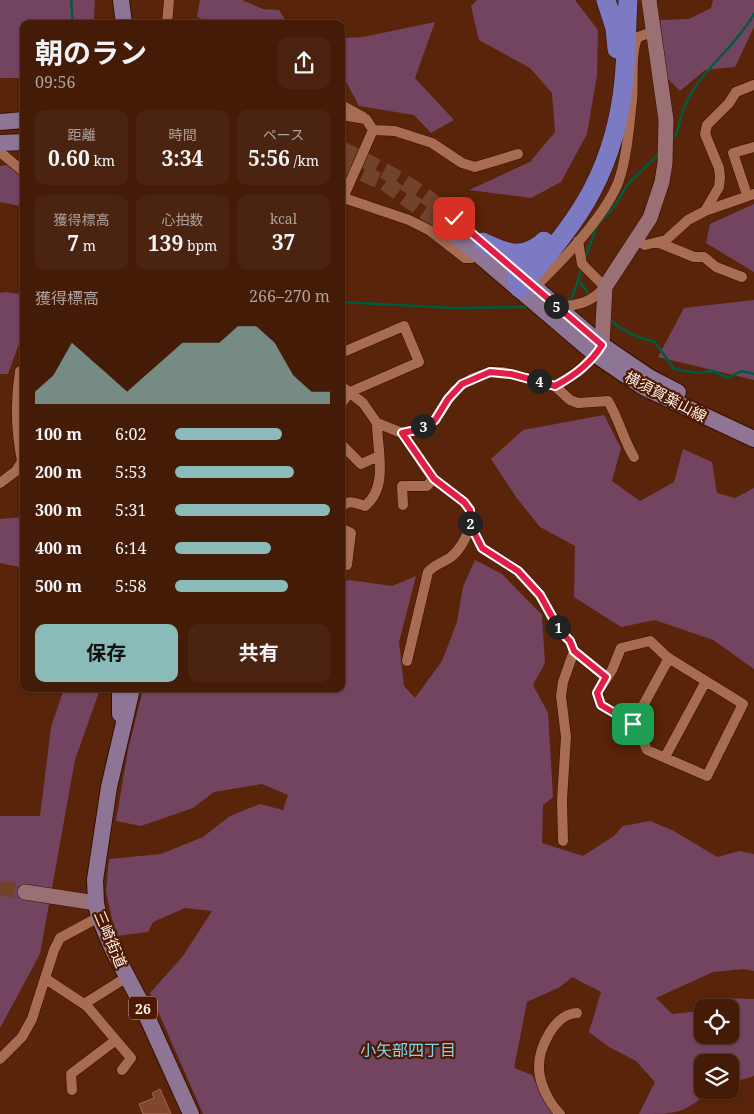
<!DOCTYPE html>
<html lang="ja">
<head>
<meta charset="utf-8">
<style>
  body { margin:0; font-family:"Noto Serif","Noto Sans JP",serif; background:#4a2411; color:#f1f3f6; height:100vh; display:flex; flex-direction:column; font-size:19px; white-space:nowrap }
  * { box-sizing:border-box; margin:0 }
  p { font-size:16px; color:#afa19b }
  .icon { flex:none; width:28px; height:28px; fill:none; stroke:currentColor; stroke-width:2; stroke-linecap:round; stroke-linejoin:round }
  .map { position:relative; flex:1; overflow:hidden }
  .drawer { position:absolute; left:20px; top:20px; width:325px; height:672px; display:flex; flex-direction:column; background:#431b07; border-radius:10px; box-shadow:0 1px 4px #0004,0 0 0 1px #5b3928 }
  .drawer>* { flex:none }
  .tools { position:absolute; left:694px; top:999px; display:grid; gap:10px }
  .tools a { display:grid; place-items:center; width:45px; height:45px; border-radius:10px; background:#431b07; box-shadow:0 1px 4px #0004,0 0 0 1px #5b3928; font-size:25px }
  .pin { position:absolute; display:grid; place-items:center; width:42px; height:42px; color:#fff; margin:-21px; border-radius:10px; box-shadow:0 2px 8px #0006 }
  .km { position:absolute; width:25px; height:25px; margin:-12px; border-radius:50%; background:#222; color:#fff; font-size:14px; line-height:25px; text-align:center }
  .round { display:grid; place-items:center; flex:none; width:52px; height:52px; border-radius:10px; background:#4a2411 }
  .headline { display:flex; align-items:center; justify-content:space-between; height:85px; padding:0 15px }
  h1 { font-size:28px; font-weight:700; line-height:38px }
  .figures { display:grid; grid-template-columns:repeat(3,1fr); gap:8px; height:85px; padding:5px 15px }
  .figures div { display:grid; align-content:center; border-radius:10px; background:#4a2411; text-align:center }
  .figures b { font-size:21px; font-weight:700 }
  .figures small { font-size:14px; font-weight:400 }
  .figures p { font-size:14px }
  .chart { height:140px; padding:10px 15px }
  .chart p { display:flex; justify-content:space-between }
  .chart svg { width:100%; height:90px; margin-top:5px; fill:#8bbbb9; opacity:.7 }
  .primary-button { display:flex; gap:10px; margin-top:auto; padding:10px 15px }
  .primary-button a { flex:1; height:58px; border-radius:10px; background:#8bbbb9; color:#111; font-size:20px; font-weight:700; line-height:58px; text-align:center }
  .primary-button a+a { background:#4a2411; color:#f1f3f6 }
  ul { padding:0 15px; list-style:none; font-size:16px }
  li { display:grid; grid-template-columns:80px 60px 1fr; align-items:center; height:38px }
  li i { height:12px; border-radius:6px; background:#8bbbb9 }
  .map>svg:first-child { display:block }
  .green { fill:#734460 }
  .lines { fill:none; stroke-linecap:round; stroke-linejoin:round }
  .stream { stroke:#005b3f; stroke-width:2.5 }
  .building { fill:#7f462d; stroke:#a2664c }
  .secondary-tunnel { stroke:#72432b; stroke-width:15; stroke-dasharray:15 8; stroke-linecap:butt }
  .primary-tunnel { stroke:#72432b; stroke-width:16; stroke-dasharray:16 8; stroke-linecap:butt }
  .street-casing { stroke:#370f00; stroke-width:11 }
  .secondary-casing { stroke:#370f00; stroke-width:16 }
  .primary-casing { stroke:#370f00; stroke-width:18 }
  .highway-casing { stroke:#370f00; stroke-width:20 }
  .street { stroke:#a86c52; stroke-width:10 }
  .secondary { stroke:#9b7074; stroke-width:15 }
  .primary { stroke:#8e7495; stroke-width:16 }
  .highway { stroke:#7c7ac2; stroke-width:19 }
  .route-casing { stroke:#fff; stroke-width:10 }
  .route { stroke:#e11d48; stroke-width:6 }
  .labels { text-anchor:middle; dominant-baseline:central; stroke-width:4.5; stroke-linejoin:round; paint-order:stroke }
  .shield { fill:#4d1900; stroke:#c9b0a4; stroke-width:1 }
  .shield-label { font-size:14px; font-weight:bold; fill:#fef0ea }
  .street-label { font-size:15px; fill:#fef0ea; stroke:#4d1900 }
  .neighbourhood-label { font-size:16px; fill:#7ad7f8; stroke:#4d1900 }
</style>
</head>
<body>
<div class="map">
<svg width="754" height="1114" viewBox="0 0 754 1114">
  <rect width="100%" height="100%" fill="#592409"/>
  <path class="green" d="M0,0H95L94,18L92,24H24V75L20,78H0Z
    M200,0H242L263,9L279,10L288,24H215L197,17Z
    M477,0H575L598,30L597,75L587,134L561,182L531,198L469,190L530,162L555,132L552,93L530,68L479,40L471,6Z
    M713,0H754V27L735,67L705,70L680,91L667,78L660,20L689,19L711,8Z
    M435,22L415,78L454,120L431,133L414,115L359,106L341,72V38L363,37Z
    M7,165L24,178V207L0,202V166Z
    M754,204V272L706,243L710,224Z
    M6,292L20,294L24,298V330L8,374H0V293Z
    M754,300V380L658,357L684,308Z
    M604,415L621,448L612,481L640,501L674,482L683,449L712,462L717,493L735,498L754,488V669L713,640L655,620L621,627L574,597L575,546L540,527L516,497L491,459L523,430Z
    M24,517V568L0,563V519Z
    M475,560L502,574L542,615L545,663L533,685L548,713L553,797L543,805L542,843L583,856L614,836L623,826L650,821L674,831L717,857L739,851L754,854V971L744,969L713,972L656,998L672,1014L702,1011V1035H730V1008L706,1007L714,998L754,999V1076L730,1083V1062H702V1090H713C680,1114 680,1114 639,1114L655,1082L636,1061L609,1047L589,1032L601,992L572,977L560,987L527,1002L514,1068L532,1075L543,1097L557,1114H203L150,993L183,956L212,911L185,908L153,922L148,932L116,936L106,892L109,859L161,854L203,837L230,816L260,804L283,810L288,795L262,784L214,792L193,808L141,826L116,821L128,750L143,689H341V582L350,580L392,586L416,576L399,642L404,686L415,698L442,661L457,622L463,587Z
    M64,689H100L75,760L40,954L0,1028V816H40L51,727Z"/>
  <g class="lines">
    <path class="stream" d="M71,0L73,24
      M671,141C680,133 679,119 684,108C699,71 735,48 754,14
      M585,258L597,226L614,207L628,184L659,154
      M579,281L590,296
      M341,302L453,308L529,307
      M566,302L572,298L582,268
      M609,319C623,332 637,338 655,342L674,369L698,373L713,371L728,378L742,371L754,374"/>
  </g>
  <path class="building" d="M160,1089L171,1114H143L139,1104L154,1098L152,1093Z"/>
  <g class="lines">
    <path class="secondary-tunnel" d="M0,888L25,892"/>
    <path class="primary-tunnel" d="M341,149C382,168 419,189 454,218
      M341,164L385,183L446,227"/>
    <g class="street-casing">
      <path id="street" d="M167,24L169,0
        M341,105L363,117
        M341,115L366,119L373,130L395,131L432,143L462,163L475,167L518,154
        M0,152L24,172
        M747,195L733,153L754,147
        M341,197L409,220L429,230L465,258H472L478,252
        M343,198L373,130
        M705,211L719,187L720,177L719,168L705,134L707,125L729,103L736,92L754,85
        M637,241L645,245L666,240L688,220L705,211L754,194
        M657,242L694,257H704L716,267L742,277
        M535,287C563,260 603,219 618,183C627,158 629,127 632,101C634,84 630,51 638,37L652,32
        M557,307C579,305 591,303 605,287L582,264L578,241
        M341,353L404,326L419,362L350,392L341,404
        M341,386L363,403L377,423L402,433L433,479L464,502L470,510L471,526L482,548L518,571L540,595L560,631L570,641L574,651L606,677
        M555,386L579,371L598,351
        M402,433L416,430L435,420L455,390L471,379L490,372H503L555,386L570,400L578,403L608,401C619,419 623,439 634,457
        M341,444L361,464L379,456
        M0,483L16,471L22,461C16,431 15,402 20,371L24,370
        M403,505L402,486H427L433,479
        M341,507C349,499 355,503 365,506C389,487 377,450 377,423
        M341,528L351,533L347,565
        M650,641L667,657L743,704L707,776L647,750L637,727L601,705L597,693L612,670L621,648Z
        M407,661L428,572C435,564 443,563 451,557C461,549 466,537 471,526
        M633,724L669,658
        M665,757L706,681
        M563,841L562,800L566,737L561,696L563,682L574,651
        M46,979L87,1006L131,1058L122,1070
        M84,1004L127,977
        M0,1059L22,1037L32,1019L54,950L60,938L99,917
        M72,1090L71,1074L116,1040
        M560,1114C549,1103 540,1085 539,1069C538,1049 554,1014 577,1013"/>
    </g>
    <g class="secondary-casing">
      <path id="secondary" d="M602,345L605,287L650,218L662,182L665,163L666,120L649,0
        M25,892L96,903"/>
    </g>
    <g class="primary-casing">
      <path id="primary" d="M121,0L124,24
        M0,122L24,120
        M0,143L24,142
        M446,227L596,355L643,387L754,439
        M488,247L602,345L649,377L678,392
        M120,689V714
        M132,689L109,787L95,880L96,903L99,917L113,950L139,999L191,1114"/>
    </g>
    <g class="highway-casing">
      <path id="highway" d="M606,0L615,28L617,49
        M544,241C532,254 510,270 519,288C574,227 610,179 622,96C627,64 626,32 628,0
        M483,242C502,251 519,260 539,245"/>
    </g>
    <use href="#street" class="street"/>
    <use href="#secondary" class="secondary"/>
    <use href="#primary" class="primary"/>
    <use href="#highway" class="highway"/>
  </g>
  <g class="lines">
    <g class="route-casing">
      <path id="route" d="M454,218L602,345C591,363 574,376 555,386L511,374L490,372L462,384L448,399L435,420L416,430L402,433L434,479L464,502L470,510L471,526L482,548L518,571L540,595L560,631L570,641L574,651L606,677L597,693L601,705L633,724"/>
    </g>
    <use href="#route" class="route"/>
  </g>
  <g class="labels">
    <rect class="shield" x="129" y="996.5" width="28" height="23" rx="4"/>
    <g class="shield-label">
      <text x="143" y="1008">26</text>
    </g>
    <g class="street-label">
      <text transform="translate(666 396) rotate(28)">横須賀葉山線</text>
      <text transform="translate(111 939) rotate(67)">三崎街道</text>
    </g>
    <g class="neighbourhood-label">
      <text x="408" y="1050">小矢部四丁目</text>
    </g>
  </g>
</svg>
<div class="tools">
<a><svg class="icon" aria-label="locate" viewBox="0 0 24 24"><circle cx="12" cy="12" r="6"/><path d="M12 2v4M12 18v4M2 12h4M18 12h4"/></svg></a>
<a><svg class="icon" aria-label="layers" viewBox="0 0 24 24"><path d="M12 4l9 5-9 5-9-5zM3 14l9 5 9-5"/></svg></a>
</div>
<div class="pin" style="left:633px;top:724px;background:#1e9e55"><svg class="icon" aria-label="arrive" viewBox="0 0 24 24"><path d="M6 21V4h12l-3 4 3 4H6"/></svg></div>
<div class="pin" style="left:454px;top:218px;background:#d93025"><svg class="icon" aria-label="check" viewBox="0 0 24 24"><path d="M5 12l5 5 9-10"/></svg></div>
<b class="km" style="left:558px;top:627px">1</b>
<b class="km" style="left:470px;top:523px">2</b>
<b class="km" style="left:423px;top:426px">3</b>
<b class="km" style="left:539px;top:381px">4</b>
<b class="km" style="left:556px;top:306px">5</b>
<section class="drawer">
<div class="headline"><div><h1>朝のラン</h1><p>09:56</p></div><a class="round"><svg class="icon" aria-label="share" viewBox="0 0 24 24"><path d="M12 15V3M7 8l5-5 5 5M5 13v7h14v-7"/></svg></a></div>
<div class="figures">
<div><p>距離</p><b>0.60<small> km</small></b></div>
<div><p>時間</p><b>3:34</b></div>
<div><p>ペース</p><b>5:56<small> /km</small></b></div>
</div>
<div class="figures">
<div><p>獲得標高</p><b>7<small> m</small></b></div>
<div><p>心拍数</p><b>139<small> bpm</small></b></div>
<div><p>kcal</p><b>37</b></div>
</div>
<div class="chart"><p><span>獲得標高</span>266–270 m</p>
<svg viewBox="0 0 160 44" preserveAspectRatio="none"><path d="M0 44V38L10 30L20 14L30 22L40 30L50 38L60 30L70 22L80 14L90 14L100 14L110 6L120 6L130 14L140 30L150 38L160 38V44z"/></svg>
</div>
<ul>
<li><b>100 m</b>6:02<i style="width:69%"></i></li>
<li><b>200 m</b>5:53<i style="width:77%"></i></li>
<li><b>300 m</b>5:31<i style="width:100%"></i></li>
<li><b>400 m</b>6:14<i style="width:62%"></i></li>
<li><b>500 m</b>5:58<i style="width:73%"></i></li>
</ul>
<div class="primary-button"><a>保存</a><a>共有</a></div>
</section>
</div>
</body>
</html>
